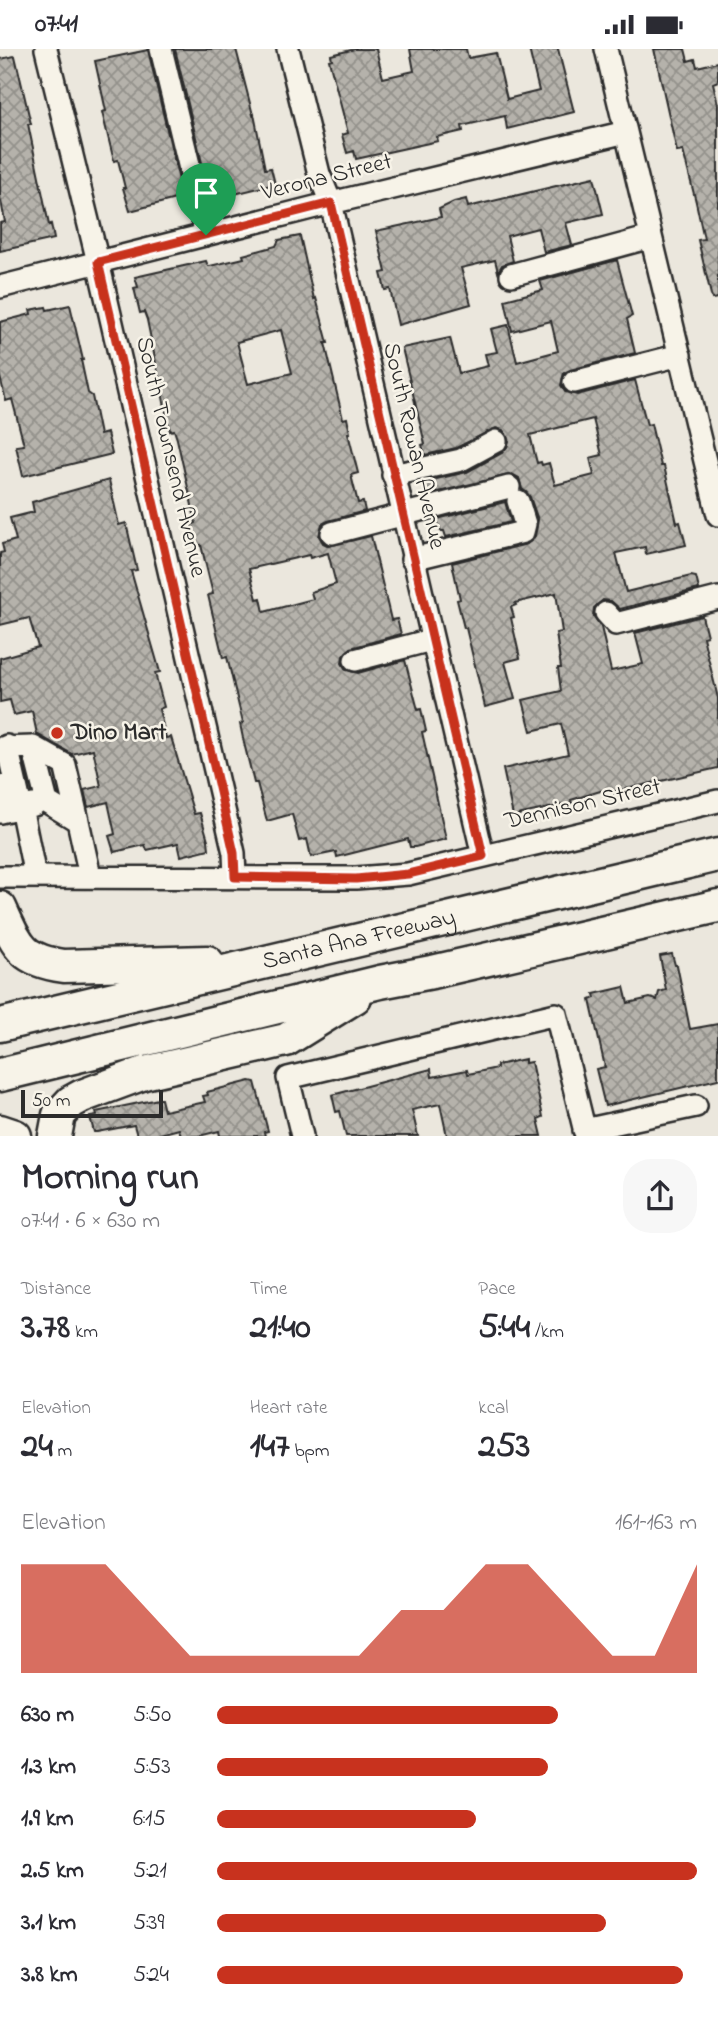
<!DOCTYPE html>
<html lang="en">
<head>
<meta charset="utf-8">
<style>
  body { margin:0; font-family:"Indie Flower",sans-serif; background:#f7f7f7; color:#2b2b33; height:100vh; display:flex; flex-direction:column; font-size:26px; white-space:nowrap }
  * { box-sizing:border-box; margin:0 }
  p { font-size:23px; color:#7c7c81 }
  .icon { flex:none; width:38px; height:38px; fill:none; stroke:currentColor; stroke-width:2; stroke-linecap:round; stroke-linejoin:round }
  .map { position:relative; height:1087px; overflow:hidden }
  .drawer { display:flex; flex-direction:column; background:#fff; flex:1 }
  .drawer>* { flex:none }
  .scale { position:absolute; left:21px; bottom:18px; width:142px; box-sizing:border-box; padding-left:7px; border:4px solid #2b2b2b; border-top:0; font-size:19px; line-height:24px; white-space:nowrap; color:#2b2b2b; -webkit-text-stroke:5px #f7f3e8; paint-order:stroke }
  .pin { position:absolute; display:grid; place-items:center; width:60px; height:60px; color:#fff; margin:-72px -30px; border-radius:50% 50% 50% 0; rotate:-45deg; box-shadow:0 0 7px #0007 }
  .pin .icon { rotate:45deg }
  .round { display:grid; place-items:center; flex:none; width:74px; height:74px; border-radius:28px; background:#f7f7f7 }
  .headline { display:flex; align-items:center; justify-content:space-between; height:119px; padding:0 21px }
  h1 { font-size:38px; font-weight:700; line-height:52px }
  .metrics { display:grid; grid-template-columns:repeat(3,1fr); gap:10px; height:119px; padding:7px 21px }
  .metrics div { display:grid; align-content:center }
  .metrics b { font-size:35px; font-weight:700 }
  .metrics small { font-size:19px; font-weight:400 }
  .metrics p { font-size:19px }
  .chart { height:196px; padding:14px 21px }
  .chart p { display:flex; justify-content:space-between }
  .chart svg { width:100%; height:126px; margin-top:7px; fill:#c8321e; opacity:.7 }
  ul { padding:0 21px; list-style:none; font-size:23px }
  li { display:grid; grid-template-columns:112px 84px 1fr; align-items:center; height:52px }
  li i { height:18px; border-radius:9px; background:#c8321e }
  .status { display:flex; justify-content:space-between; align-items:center; height:49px; padding:0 35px; background:#fff; direction:ltr }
  .status svg { height:19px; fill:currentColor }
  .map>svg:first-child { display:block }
  .building { fill:url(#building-cross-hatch); stroke:#2b2b2b; stroke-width:2; fill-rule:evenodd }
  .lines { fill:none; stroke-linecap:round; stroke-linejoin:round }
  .minor-casing { stroke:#2b2b2b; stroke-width:26 }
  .highway-casing { stroke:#2b2b2b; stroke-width:37 }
  .path { stroke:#2b2b2b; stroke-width:3.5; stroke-dasharray:5 5; stroke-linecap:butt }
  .minor { stroke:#f7f3e8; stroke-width:21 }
  .highway { stroke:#f7f3e8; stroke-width:32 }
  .route-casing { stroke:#fff; stroke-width:14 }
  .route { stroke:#c8321e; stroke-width:9 }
  .poi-dot { fill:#c8321e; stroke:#f7f3e8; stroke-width:2.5 }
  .labels { text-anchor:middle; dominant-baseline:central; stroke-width:5; stroke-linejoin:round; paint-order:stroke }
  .street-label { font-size:24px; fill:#2b2b2b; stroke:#f7f3e8 }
  .poi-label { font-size:24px; font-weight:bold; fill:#2b2b2b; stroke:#f7f3e8; text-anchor:start }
</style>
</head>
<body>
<div class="status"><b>07:41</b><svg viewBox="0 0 49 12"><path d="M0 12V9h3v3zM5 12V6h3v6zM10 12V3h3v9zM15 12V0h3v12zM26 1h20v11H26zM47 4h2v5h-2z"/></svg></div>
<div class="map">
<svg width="718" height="1087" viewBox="0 0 718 1087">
  <defs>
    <pattern id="building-cross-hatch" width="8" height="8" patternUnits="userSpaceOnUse" patternTransform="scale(1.75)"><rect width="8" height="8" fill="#b5b2ab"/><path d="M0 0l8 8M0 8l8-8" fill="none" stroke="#93918b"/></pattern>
  </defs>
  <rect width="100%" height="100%" fill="#ebe7dd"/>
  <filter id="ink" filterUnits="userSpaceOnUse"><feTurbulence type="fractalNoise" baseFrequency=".0143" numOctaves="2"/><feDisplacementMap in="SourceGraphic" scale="14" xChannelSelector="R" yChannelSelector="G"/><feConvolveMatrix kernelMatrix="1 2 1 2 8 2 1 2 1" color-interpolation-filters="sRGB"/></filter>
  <g filter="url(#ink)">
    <path class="building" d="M175,0H236L253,66L254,65L265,120L271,119L275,135L222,148L218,132L207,135Z
      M355,0H376L383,29L414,22L410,0H466L468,9L496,4L507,50L539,42L529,0H558L574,63L507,80L505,67L462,77L463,82L437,88L438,92L356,110L354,102L347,104L342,86L348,84L329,11L332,10L331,6Z
      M654,0H685L688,12L695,10L697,18L718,13V32L713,34L718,55V249L712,250L698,191L704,190L696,153L683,102L677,103Z
      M148,1L183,148L130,162L123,139H125L118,111L114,112L102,63L106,62L95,12Z
      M15,7L31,75H28L49,176L51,175L54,190L0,202V174L5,173L0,147V10Z
      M594,128L603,165L566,174L572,196L544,203L538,179L507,187L513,212L502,216L498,223L495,211L461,219L471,255L398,276L390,240L385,241L381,224L386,223L376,182L441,168L439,160L454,153L466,150L468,158Z
      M300,187L314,250L316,249L328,294H325L343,370L347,369L350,384H348L358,424L351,426L358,454L363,453L365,462L328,472L322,475L319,487L323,494L329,497L371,487L391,571L397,570L401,585L351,599L343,607L342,614L346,621L358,624L405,611L418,661L421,660L426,682L422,683L446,790L415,798H410L408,790L337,808L336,803L311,808L307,790L299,792L292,765L267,772L257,734H254L244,694L240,675L243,674L227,608L223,609L208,546L213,545L201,496L196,497L191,476L196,474L177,390L174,381L170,382L147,271L144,263L140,264L134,239L138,238L135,228L206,212L208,217H210L244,209L243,206L276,197L279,191ZM281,281L292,324L248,335L237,293ZM328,504L336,535L311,543L313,550L264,563L261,549L257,550L249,520L309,506L310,509Z
      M617,211L632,267L627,270L635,304L570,321L564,324L561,336L565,343L577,346L635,331L647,376L651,375L661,417H664L677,474L680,473L686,496L646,505L645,498L616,504L626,543L691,527L696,528L699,540L620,560L611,552L603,551L594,559L593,566L601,578L611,622L643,615L635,584L702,567L707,587L703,588L718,649V719L609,744L607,740L571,751L572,754L513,767L503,720L568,705L561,675L531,682L523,651L561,642L558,619H561L556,584L562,583L556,544L515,554L516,556L511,558L514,568L511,569L520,609L505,613L515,650L485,658L466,579H464L457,551L460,550L452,514L527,495L535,487L538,471L530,448L522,440L519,429L512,425L426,446L423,433L467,423L502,404L507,398L509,392L503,381L496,379L456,399L425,406L422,396L425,395L402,299L450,289L459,324L488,317L485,305L497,303L491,280L508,276L517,313L558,302L551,272L512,282L505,251L543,241L540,232ZM593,370L602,406L590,409L594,426L555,436L549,414L542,416L541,413L537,414L530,386Z
      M70,256L83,311H81L88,344L92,347L100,386L107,384L112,405L23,427L16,397L24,396L12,350L6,352L0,328V273L31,265L30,261L46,258L47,261Z
      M109,431L119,476L126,474L137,521L131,522L160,623L155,624L164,658L159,660L166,689L171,688L194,765L200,764L208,791L209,800L181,807L178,794L147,801L145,796L114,803L109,787L115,785L108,753L88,758L84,741L101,737L93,700L72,705L37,685L32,662L14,666L10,651L0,653V609L38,598L29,569L0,576V504L4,503L2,495L16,491L10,469L34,463L32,453Z
      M505,453L511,473L446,488L444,482H441L439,478L437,470Z
      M672,905L675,916H677L690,980L718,975V1030L605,1057L596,1020L605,1018L590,951L595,949L594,945L624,938L628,954L650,949L657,951L659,943L666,941L660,907Z
      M525,1010V1014L531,1013L543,1068L538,1070L542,1087H447L440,1055L412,1061L418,1087H346L340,1062L336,1063L332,1046L431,1020L432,1028L467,1021L468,1025L497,1019V1016Z
      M250,1032L255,1033L268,1082L264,1083L265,1087H220L219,1082L199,1087H181L179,1080L153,1087H137L134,1076L97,1083H94L90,1068L97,1067L96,1063L158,1050H161L164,1062L205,1053L203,1047L208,1046L207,1043Z"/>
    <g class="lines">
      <g class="minor-casing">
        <path id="minor" d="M46,0L98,213L234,804L235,828
          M161,0L206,186
          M288,0L319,125L331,154L483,807
          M606,0L718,466
          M511,226L651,188
          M0,238L331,154L626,83
          M574,333L680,306
          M393,426L461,411L496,392
          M332,484L509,438
          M412,510L523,483L525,475L518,452
          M606,564L616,575L718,549
          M355,611L431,591
          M7,697L21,758L34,756
          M33,698L65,716L78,772
          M0,699L33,698L47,753L78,772L90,827
          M0,737L6,761
          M0,763L21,758L35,827
          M0,828L356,829L408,825L718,752
          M584,1081L696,1057
          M302,1087L288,1029L556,965L586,1087"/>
      </g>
      <g class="highway-casing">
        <g id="highway">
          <path d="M0,859C17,896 20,911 64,917L207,913"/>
          <path id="s1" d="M0,976L718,806"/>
          <path d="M0,1026L380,933L432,923L718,857"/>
          <path d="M0,1082L15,1087"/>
          <path d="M55,1087L59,1066L71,1053L82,1047L144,1024L286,991L355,948"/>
        </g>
      </g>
      <path class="path" d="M614,746L647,738V742
        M604,749L614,746V743"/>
      <use href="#minor" class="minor"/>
      <use href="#highway" class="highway"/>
    </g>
  </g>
  <g class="lines" filter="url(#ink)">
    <g class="route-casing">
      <path id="route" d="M331,154L483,807L408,825L356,830L235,828L234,804L98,213Z"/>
    </g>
    <use href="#route" class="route"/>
  </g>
  <circle class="poi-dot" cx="57" cy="684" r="7"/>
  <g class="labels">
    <g class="street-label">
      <text transform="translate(327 129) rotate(-14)">Verona Street</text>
      <text transform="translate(413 397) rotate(77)">South Rowan Avenue</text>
      <text transform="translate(170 408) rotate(77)">South Townsend Avenue</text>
      <text transform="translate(583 756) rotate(-13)">Dennison Street</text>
      <text stroke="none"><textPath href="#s1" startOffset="369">Santa Ana Freeway</textPath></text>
    </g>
    <g class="poi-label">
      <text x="71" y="684">Dino Mart</text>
    </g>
  </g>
</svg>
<div class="scale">50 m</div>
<div class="pin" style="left:206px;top:186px;background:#1e9e55"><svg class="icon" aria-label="arrive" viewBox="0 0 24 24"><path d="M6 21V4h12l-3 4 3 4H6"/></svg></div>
</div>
<section class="drawer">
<div class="headline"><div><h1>Morning run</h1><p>07:41 · 6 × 630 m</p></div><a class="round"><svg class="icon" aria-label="share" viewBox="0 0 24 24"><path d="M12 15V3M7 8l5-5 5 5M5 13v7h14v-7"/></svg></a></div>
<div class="metrics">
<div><p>Distance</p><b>3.78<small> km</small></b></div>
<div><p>Time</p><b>21:40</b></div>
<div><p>Pace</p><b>5:44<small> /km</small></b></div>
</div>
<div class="metrics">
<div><p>Elevation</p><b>24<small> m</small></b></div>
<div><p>Heart rate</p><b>147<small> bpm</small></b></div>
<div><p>kcal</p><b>253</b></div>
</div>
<div class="chart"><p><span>Elevation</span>161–163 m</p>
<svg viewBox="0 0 160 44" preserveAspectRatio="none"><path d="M0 44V6L10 6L20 6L30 22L40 38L50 38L60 38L70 38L80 38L90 22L100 22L110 6L120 6L130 22L140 38L150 38L160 6V44z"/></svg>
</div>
<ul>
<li><b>630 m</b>5:50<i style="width:71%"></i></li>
<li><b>1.3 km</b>5:53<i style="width:69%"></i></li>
<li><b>1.9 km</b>6:15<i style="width:54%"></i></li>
<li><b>2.5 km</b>5:21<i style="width:100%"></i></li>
<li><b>3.1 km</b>5:39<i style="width:81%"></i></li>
<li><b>3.8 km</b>5:24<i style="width:97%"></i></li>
</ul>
</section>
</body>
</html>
